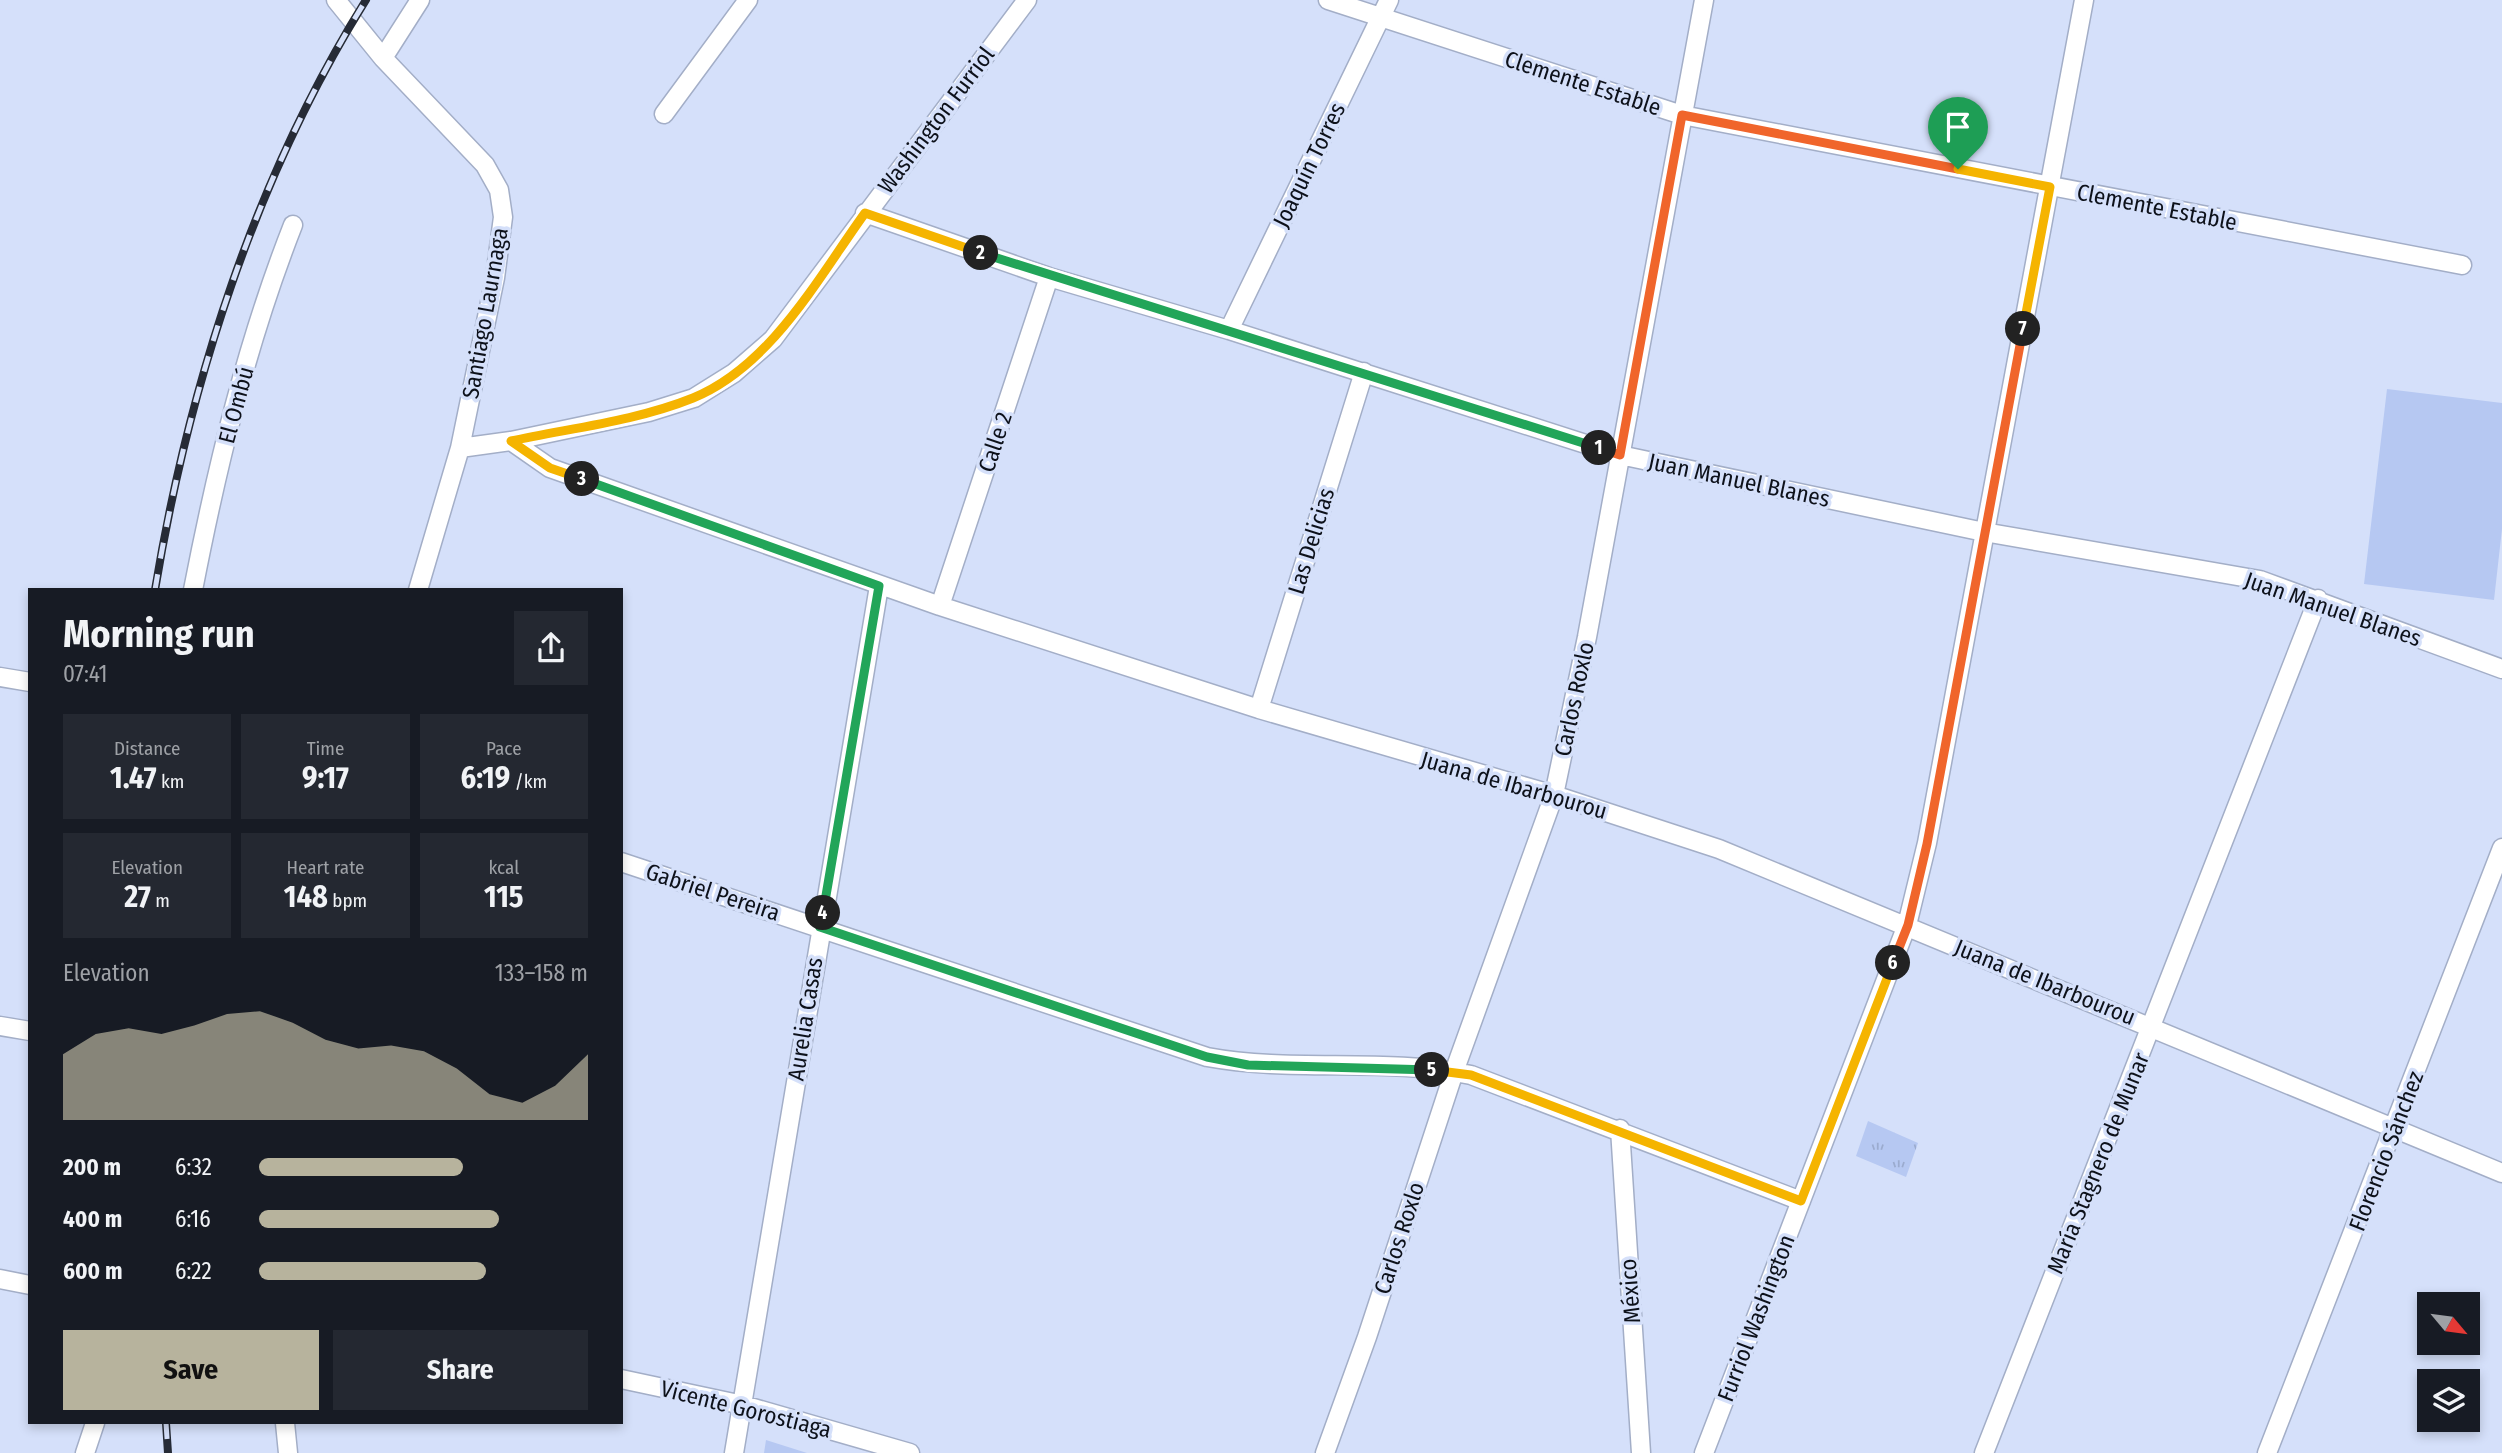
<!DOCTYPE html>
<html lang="en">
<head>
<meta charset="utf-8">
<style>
  body { margin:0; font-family:"Fira Sans Condensed",sans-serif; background:#242831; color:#f1f3f6; height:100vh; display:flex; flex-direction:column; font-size:26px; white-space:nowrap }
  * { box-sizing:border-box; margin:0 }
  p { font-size:23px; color:#9ea1a6 }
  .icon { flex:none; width:38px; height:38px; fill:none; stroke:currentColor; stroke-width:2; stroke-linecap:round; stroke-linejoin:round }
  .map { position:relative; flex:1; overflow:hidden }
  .sheet { position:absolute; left:28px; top:588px; width:595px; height:836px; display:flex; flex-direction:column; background:#171b24; border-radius:0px; box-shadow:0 4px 10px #0003 }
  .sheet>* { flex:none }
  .needle { width:46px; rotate:119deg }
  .controls { position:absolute; left:2417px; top:1292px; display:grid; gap:14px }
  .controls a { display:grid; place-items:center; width:63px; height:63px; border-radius:0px; background:#171b24; box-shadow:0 4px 10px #0003; font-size:35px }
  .pin { position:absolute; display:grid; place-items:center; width:60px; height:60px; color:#fff; margin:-72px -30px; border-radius:50% 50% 50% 0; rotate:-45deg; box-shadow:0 0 7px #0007 }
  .pin .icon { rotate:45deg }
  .km { position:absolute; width:35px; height:35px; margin:-18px; border-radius:50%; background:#222; color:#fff; font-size:19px; line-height:35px; text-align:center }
  .round { display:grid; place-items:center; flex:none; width:74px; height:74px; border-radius:0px; background:#242831 }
  .head { display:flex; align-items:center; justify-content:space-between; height:119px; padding:0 35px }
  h1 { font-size:38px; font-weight:700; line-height:52px }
  .metrics { display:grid; grid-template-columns:repeat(3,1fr); gap:10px; height:119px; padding:7px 35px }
  .metrics div { display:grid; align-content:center; border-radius:0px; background:#242831; text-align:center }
  .metrics b { font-size:30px; font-weight:700 }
  .metrics small { font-size:19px; font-weight:400 }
  .metrics p { font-size:19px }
  .chart { height:196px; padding:14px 35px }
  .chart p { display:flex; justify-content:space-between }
  .chart svg { width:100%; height:126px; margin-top:7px; fill:#b7b39d; opacity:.7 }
  .action { display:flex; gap:14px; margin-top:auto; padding:14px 35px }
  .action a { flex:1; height:80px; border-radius:0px; background:#b7b39d; color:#111; font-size:28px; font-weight:700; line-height:80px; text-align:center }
  .action a+a { background:#242831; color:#f1f3f6 }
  ul { padding:0 35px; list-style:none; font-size:23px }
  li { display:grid; grid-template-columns:112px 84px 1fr; align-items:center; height:52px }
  li i { height:18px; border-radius:9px; background:#b7b39d }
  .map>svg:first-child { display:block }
  .grass { fill:#b6c8f2 }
  .park { fill:url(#park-tufts) }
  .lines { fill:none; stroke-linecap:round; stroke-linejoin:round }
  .street-casing { stroke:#a3aec7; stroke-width:21 }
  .street { stroke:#fff; stroke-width:18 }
  .rail-casing { stroke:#262b36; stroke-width:8 }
  .rail { stroke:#d5e0fa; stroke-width:5; stroke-dasharray:16; stroke-linecap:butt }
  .split-1-casing { stroke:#fff; stroke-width:14 }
  .split-2-casing { stroke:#fff; stroke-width:14 }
  .split-3-casing { stroke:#fff; stroke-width:14 }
  .split-4-casing { stroke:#fff; stroke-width:14 }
  .split-5-casing { stroke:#fff; stroke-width:14 }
  .split-6-casing { stroke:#fff; stroke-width:14 }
  .split-7-casing { stroke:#fff; stroke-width:14 }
  .split-8-casing { stroke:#fff; stroke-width:14 }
  .split-1 { stroke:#f0652b; stroke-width:9 }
  .split-2 { stroke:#22a559; stroke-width:9 }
  .split-3 { stroke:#f5b400; stroke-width:9 }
  .split-4 { stroke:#22a559; stroke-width:9 }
  .split-5 { stroke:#22a559; stroke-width:9 }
  .split-6 { stroke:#f5b400; stroke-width:9 }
  .split-7 { stroke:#f0652b; stroke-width:9 }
  .split-8 { stroke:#f5b400; stroke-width:9 }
  .labels { text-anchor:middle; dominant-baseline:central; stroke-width:7; stroke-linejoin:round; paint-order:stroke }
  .street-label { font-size:23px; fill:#0d111a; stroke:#d5e0fa }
</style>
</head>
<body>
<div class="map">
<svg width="2502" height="1453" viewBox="0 0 2502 1453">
  <defs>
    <pattern id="park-tufts" width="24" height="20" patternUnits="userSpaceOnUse" patternTransform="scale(1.75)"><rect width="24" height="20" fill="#b6c8f2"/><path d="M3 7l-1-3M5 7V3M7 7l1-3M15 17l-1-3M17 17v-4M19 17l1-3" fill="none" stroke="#9babcf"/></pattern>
  </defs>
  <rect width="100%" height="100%" fill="#d5e0fa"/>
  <path class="grass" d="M2387,389L2502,403V529L2494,600L2364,584Z
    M766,1440L807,1453H764Z"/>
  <path class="park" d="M1868,1121L1918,1143L1906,1177L1856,1156Z"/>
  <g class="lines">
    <g class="street-casing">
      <path id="street" d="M336,0L383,58L485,165L499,190L503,217L495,278L460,448L418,590
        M1328,0L1682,115L2462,265
        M383,58L420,0
        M664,114L748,0
        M865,213L1049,277L1229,330L1620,455L1984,532L2260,580L2502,669
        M1229,330L1389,0
        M511,441L550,468L940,606L1259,709L1554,795L1719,849L2502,1173
        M460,448L511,441L649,412L694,398L734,373L773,339L1027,0
        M193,590C217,466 247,342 293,225
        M940,606L1049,277
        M0,677L30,682
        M1259,709L1364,372
        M621,862L1207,1057C1294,1073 1384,1057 1471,1075L1801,1201
        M0,1026L30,1031
        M1620,1129L1641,1453
        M0,1279L30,1285
        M621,1379L743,1405L910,1453
        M285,1423L288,1453
        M85,1453L95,1423
        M734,1453L879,586
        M1325,1453L1367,1337L1454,1072L1554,795L1587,637L1704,0
        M1704,1453L1907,925L1927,843L2084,0
        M1984,1453L2318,599
        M2267,1453L2502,848"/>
    </g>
    <use href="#street" class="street"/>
    <g class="rail-casing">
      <path id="rail" d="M155,590C189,384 255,178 366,0
        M166,1423L168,1453"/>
    </g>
    <use href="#rail" class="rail"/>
  </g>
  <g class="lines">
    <g class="split-1-casing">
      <path id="split-1" d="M1599,448L1620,455L1682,115L1958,169"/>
    </g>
    <g class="split-2-casing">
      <path id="split-2" d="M981,253L1599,448"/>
    </g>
    <g class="split-3-casing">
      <path id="split-3" d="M582,479L550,468L511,441C571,428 636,421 693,398C771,366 818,278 865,213L981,253"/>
    </g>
    <g class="split-4-casing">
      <path id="split-4" d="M582,479L879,586L823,913"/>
    </g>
    <g class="split-5-casing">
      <path id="split-5" d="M823,913L820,927L1207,1057L1248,1065L1432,1070"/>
    </g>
    <g class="split-6-casing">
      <path id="split-6" d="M1432,1070L1471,1075L1801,1201L1893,963"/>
    </g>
    <g class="split-7-casing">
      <path id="split-7" d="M1893,963L1908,925L1927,844L2023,329"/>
    </g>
    <g class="split-8-casing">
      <path id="split-8" d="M1958,169L2050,187L2023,329"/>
    </g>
    <use href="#split-1" class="split-1"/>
    <use href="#split-2" class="split-2"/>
    <use href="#split-3" class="split-3"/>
    <use href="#split-4" class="split-4"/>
    <use href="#split-5" class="split-5"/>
    <use href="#split-6" class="split-6"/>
    <use href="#split-7" class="split-7"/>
    <use href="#split-8" class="split-8"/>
  </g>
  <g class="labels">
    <g class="street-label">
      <text transform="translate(1583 83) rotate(18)">Clemente Estable</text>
      <text transform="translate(936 120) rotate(-53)">Washington Furriol</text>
      <text transform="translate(1309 165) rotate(-64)">Joaquín Torres</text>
      <text transform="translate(2157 207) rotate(11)">Clemente Estable</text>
      <text transform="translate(485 313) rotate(-80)">Santiago Laurnaga</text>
      <text transform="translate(236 405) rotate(-75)">El Ombú</text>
      <text transform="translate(995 442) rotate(-72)">Calle 2</text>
      <text transform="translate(1739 480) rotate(12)">Juan Manuel Blanes</text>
      <text transform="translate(1311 541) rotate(-73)">Las Delicias</text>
      <text transform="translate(2333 609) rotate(19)">Juan Manuel Blanes</text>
      <text transform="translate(1574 699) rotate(-78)">Carlos Roxlo</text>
      <text transform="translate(1514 785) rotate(16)">Juana de Ibarbourou</text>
      <text transform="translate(713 892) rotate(18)">Gabriel Pereira</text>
      <text transform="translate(2045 982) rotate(22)">Juana de Ibarbourou</text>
      <text transform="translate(805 1019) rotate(-81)">Aurelia Casas</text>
      <text transform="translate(2386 1151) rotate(-69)">Florencio Sánchez</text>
      <text transform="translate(2098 1163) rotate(-68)">María Stagnero de Munar</text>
      <text transform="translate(1399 1238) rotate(-72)">Carlos Roxlo</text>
      <text transform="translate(1630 1291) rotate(-94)">México</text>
      <text transform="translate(1756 1318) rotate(-69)">Furriol Washington</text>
      <text transform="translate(746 1409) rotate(14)">Vicente Gorostiaga</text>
    </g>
  </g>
</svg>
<div class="controls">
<a><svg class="needle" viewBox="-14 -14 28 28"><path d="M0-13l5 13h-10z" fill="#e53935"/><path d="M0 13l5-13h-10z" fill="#9ea1a6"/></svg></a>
<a><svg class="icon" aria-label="layers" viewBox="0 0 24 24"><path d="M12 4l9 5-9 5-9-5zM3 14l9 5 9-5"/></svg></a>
</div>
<div class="pin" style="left:1958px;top:169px;background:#1e9e55"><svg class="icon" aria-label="arrive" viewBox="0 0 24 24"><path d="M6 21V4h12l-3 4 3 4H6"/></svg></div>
<b class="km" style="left:1599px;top:448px">1</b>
<b class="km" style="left:981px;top:253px">2</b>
<b class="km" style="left:582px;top:479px">3</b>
<b class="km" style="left:823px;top:913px">4</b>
<b class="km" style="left:1432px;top:1070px">5</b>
<b class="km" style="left:1893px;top:963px">6</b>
<b class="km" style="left:2023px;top:329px">7</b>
<section class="sheet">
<div class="head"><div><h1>Morning run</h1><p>07:41</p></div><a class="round"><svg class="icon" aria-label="share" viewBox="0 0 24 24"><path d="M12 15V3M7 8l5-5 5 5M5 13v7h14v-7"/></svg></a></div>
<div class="metrics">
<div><p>Distance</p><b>1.47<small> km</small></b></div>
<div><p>Time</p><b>9:17</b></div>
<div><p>Pace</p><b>6:19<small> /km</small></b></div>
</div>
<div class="metrics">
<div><p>Elevation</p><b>27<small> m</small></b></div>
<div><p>Heart rate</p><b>148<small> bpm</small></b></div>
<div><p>kcal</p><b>115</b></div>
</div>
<div class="chart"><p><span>Elevation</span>133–158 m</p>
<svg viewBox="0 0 160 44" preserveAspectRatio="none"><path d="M0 44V21L10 14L20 12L30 14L40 11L50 7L60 6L70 10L80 16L90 19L100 18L110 20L120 26L130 35L140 38L150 32L160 21V44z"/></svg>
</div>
<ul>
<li><b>200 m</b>6:32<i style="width:62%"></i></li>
<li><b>400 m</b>6:16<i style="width:73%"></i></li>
<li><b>600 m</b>6:22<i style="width:69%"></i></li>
</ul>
<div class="action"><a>Save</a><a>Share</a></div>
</section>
</div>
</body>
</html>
